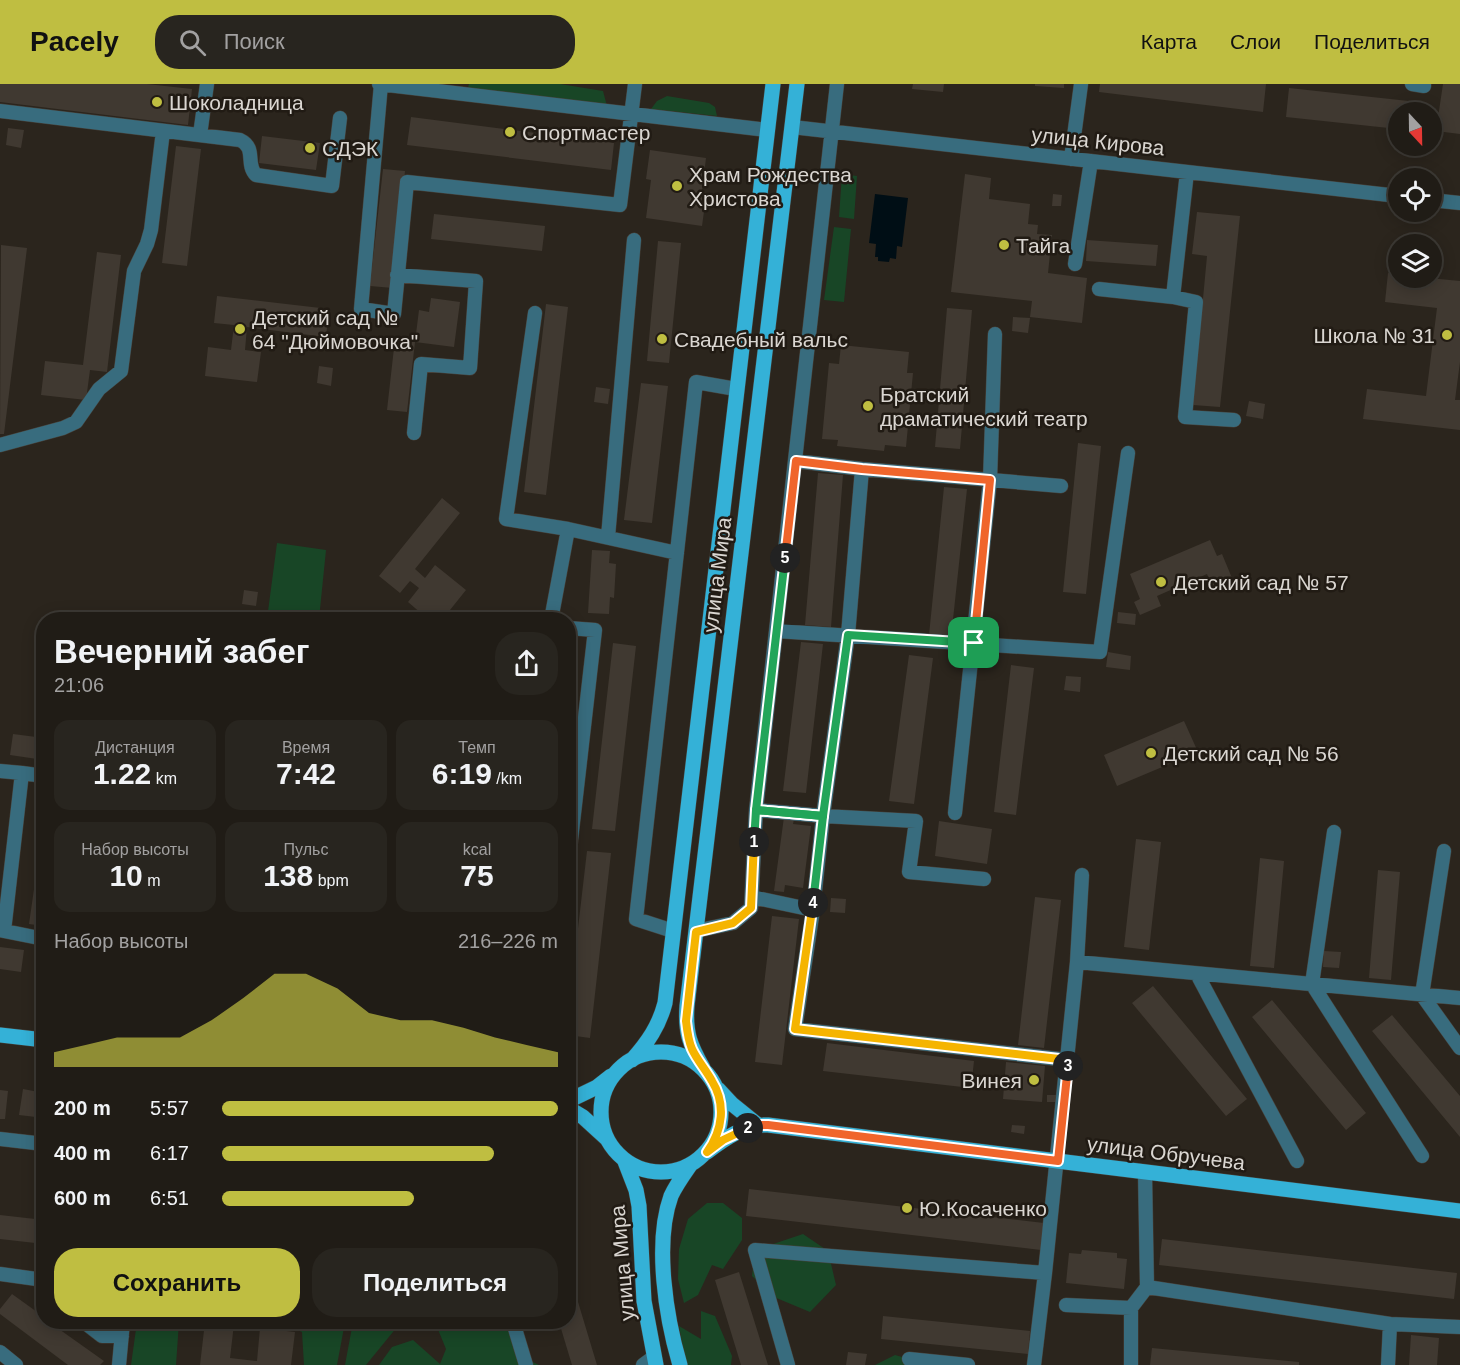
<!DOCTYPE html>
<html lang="ru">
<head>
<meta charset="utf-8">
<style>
  body { margin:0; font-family:Helvetica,sans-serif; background:#28251f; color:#f1f3f6; height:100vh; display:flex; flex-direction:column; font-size:22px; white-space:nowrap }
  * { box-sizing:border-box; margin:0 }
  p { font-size:20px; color:#a2a1a1 }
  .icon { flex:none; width:33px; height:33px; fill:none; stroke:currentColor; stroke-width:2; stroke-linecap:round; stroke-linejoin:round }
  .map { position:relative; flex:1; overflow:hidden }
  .panel { position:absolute; left:36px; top:528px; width:540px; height:717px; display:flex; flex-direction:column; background:#201c16; border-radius:24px; box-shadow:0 3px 15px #0003,0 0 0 2px #3d3a35 }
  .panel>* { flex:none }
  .needle { width:39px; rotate:158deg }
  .fabs { position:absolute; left:1388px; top:18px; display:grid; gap:12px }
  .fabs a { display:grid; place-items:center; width:54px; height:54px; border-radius:50%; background:#201c16; box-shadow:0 3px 15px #0003,0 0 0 2px #3d3a35; font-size:30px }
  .pin { position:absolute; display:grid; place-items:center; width:51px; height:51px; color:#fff; margin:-26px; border-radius:12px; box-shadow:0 3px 9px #0006 }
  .km { position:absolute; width:30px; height:30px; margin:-15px; border-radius:50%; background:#222; color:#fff; font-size:16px; line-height:30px; text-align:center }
  .round { display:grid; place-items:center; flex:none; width:63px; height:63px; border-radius:24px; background:#28251f }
  .head { display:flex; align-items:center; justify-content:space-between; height:102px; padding:0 18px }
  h1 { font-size:33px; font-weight:700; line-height:45px }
  .metrics { display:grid; grid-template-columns:repeat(3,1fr); gap:9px; height:102px; padding:6px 18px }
  .metrics div { display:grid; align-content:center; border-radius:15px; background:#28251f; text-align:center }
  .metrics b { font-size:30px; font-weight:700 }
  .metrics small { font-size:16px; font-weight:400 }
  .metrics p { font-size:16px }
  .chart { height:168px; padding:12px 18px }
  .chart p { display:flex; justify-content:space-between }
  .chart svg { width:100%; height:108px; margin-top:6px; fill:#bfbe41; opacity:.7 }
  .button { display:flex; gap:12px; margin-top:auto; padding:12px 18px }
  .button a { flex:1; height:69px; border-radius:24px; background:#bfbe41; color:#111; font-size:24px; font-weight:700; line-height:69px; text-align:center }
  .button a+a { background:#28251f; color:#f1f3f6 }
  ul { padding:0 18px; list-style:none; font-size:20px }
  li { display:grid; grid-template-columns:96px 72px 1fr; align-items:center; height:45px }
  li i { height:15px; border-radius:8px; background:#bfbe41 }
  header { display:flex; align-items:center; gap:36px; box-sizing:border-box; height:84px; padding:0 30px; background:#bfbe41; color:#111 }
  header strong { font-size:28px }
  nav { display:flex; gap:33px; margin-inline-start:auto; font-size:21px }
  .search { width:420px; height:54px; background:#28251f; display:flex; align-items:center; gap:15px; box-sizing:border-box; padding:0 21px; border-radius:24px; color:#a2a1a1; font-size:22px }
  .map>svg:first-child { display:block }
  .green { fill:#184626 }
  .water { fill:#000e15 }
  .building { fill:#403931 }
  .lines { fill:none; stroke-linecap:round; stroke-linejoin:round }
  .minor-casing { stroke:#47413a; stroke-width:15 }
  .major-casing { stroke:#47413a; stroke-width:16 }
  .minor { stroke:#386c7e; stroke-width:14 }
  .major { stroke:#34b1d7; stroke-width:15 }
  .split-1-casing { stroke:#fff; stroke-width:12 }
  .split-2-casing { stroke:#fff; stroke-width:12 }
  .split-3-casing { stroke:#fff; stroke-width:12 }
  .split-4-casing { stroke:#fff; stroke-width:12 }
  .split-5-casing { stroke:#fff; stroke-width:12 }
  .split-6-casing { stroke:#fff; stroke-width:12 }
  .split-1 { stroke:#22a559; stroke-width:8 }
  .split-2 { stroke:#f5b400; stroke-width:8 }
  .split-3 { stroke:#f0652b; stroke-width:8 }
  .split-4 { stroke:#f5b400; stroke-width:8 }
  .split-5 { stroke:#22a559; stroke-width:8 }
  .split-6 { stroke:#f0652b; stroke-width:8 }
  .poi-dot { fill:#bfbe41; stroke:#211b14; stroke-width:2 }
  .labels { text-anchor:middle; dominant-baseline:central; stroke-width:5; stroke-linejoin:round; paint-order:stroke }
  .poi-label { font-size:21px; fill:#dad6d1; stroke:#211b14; text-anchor:start }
  .street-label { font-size:21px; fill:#dad6d1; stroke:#211b14 }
</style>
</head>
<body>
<header>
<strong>Pacely</strong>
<div class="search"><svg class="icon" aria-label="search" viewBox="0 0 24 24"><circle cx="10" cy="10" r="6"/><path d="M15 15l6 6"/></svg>Поиск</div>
<nav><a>Карта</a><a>Слои</a><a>Поделиться</a></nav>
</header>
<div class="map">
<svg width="1460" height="1281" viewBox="0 0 1460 1281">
  <rect width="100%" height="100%" fill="#2b251d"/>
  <path class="green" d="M469,0H560L603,7L607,22L467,7Z
    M667,12L709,19L715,23L717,32L651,25L657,17Z
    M842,90L857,92L854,135L839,133Z
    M834,143L851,145L844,218L824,216Z
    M277,459L326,466L319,535H267Z
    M569,1116L573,1117L577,1131L569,1151Z
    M707,1119H723L742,1134V1156L723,1185L712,1181L698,1211L684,1219L678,1195L679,1165L688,1135Z
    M803,1150L828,1167L836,1201L810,1228L774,1213L752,1192L755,1166Z
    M701,1227L715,1232L732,1272L731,1281H686L679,1242L701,1255Z
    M137,1238H179L176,1281H131Z
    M280,1238H345L337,1281H304L302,1248Z
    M353,1238H390L397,1243L366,1281H345Z
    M442,1238H508L516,1270L539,1281H379L392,1263L413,1256L440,1280L446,1265L437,1243Z
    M895,1271L909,1275L905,1281H875Z"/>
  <path class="water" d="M875,110L908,114L902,163L897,162L896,175L890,174L889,178L878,177V173H875L876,160L869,159Z"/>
  <path class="building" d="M0,0H147L192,5L188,41L0,18Z
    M913,0H944L943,8L912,5Z
    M1035,0H1064V4L1035,2Z
    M1100,0H1266L1263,28L1099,8Z
    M1443,0H1460V50L1436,47Z
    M1289,4L1427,19L1426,28H1398V45L1286,33Z
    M411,33L614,59L611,86L407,61Z
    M8,44L24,46L21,64L6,61Z
    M262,52L320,59L316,86L259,79Z
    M176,62L201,65L187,182L162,179Z
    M650,66L706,74L702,107L710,110V114L706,113L702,142L646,134L651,96L646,95Z
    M383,85L405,87L393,204L370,202Z
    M965,90L991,94L989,115L1030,120L1028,140L1038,141L1037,150L1052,151L1048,189L1087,194L1082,239L1030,233L1032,217L951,208Z
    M1053,110L1062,111L1061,122H1052Z
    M1197,128L1240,132L1220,323L1193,321L1207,172L1192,170Z
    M434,130L545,142L542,167L431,155Z
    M1087,156L1158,161L1156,182L1086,177Z
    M658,157L681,159L669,279L647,277Z
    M1,161L27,164L4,350H0Z
    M97,168L121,171L107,288L90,286L86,316L41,311L45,277L83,281Z
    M1388,189L1398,190V194H1429L1460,197V278L1455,316H1460V346L1363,335L1367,305L1426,312L1437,224L1385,218Z
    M217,212L329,225L326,253L247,243L245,266L261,268L257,298L205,292L208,263L231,266L234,241L214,239Z
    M431,214L460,218L454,263L415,258L419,226L429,228Z
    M546,220L568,223L546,411L524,408Z
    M947,224L972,226L960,365L935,363Z
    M1013,233L1030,234L1028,249L1012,247Z
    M395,255L415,258L407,328L387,326Z
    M841,261L909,268L907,289H913L906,363L885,361L884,367L837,362L838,356L822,355L829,279L839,280Z
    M319,282L333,284L331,302L317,299Z
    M641,299L668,302L652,439L624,436Z
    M596,303L610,305L608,320L594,318Z
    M1249,317L1265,320L1263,335L1246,332Z
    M1078,359L1101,362L1086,510L1063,508Z
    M818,389L843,391L831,543L805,541Z
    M944,403L967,405L951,554L929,551Z
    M442,414L460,429L415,485L425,494L435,481L466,506L442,536H429L408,518L419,504L410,497L400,509L379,492Z
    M1210,456L1217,472L1222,470L1232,494L1212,502L1207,490L1157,512L1161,522L1140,531L1134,518L1140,515L1130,490Z
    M592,466L610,467L609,479L616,480L614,514L610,513L609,530L588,529Z
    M244,506L258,508L256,522L242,520Z
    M240,526L250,527L249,536H239Z
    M1118,528L1136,530L1135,541L1117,539Z
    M801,558L823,560L806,709L783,707Z
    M613,559L636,562L615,747L592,745Z
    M1108,568L1131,572L1130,586L1106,583Z
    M909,571L933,574L914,720L889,717Z
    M1011,581L1034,584L1016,731L994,728Z
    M1066,592L1081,593L1080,608L1064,606Z
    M1184,637L1198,668L1117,702L1104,671Z
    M13,650L44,654V676L10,671Z
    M784,733L794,735L793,740L811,742L803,804L785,801L784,808L774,807Z
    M939,737L992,745L987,780L935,772Z
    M42,749H44V842L29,840Z
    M1136,755L1161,758L1149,866L1124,863Z
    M587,767L611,769L590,954L568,951V930Z
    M1260,774L1284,777L1274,884L1250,882Z
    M1378,786L1400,788L1391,896L1369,894Z
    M1035,813L1061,816L1044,964L1018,961Z
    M831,814L846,815L845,829L830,828Z
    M772,832L799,835L782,981L755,978Z
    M0,863L24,866L21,888L0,885Z
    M1324,867L1341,868L1339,884L1323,883Z
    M1153,902L1247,1015L1226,1032L1132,919Z
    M1272,916L1366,1029L1346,1046L1252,933Z
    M1392,931L1460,1012V1053L1372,947Z
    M827,959L974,977L971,1004L823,987Z
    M1006,978L1045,982L1042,1018L1003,1015Z
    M23,1005L44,1009V1034L19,1031Z
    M0,1006L8,1007L5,1035H0Z
    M1047,1011H1061V1018H1047Z
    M1012,1041L1025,1042L1024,1050L1011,1048Z
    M568,1075L573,1076L570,1095H568Z
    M749,1105L1044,1139L1041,1166L746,1132Z
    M0,1131L44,1136V1160L0,1155Z
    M1162,1155L1457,1189L1454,1215L1159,1181Z
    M1082,1166L1117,1169V1174L1127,1175L1124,1205L1066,1199L1069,1169L1081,1170Z
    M568,1188H569L597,1281H572L559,1238H568Z
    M739,1188L768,1281H741L715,1196Z
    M12,1210L44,1233V1238H49L104,1277L100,1281H68L0,1230V1225Z
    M883,1232L1030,1247L1028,1270L881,1255Z
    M205,1238L234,1240L230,1274L257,1277L260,1244L295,1248L291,1281H200Z
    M1411,1251L1439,1254L1437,1281H1409Z
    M1152,1264L1299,1278V1281H1150Z
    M848,1268L867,1270L865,1281H846Z"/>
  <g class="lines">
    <g class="minor-casing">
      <path id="minor" d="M379,0L767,46
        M381,0L361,225L394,230L407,98L620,121L635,0
        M1412,0L1424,2V0
        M0,27L240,56C257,64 245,80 256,91L332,102L340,34
        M792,43L1398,112
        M200,51L207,0
        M1071,75L1081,0
        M1187,88L1173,213L1196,218L1185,333L1234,336
        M1431,116L1460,119
        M1075,180L1091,77
        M397,191L476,197L470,284L421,280L414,349
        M1099,205L1173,213
        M535,229L506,435L568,445L551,536
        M0,361L63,344L76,338L99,305L121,287L134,187L147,160L151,146L163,47
        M796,377L862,385L848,551L823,732L916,737L909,788L984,795
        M862,385L1061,402
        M568,445L677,469
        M608,453L634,156
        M568,544L595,546L568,782
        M776,547L1100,568L1128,369
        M0,687L22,689
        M756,726L823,732L813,826
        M955,729L990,396L995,250
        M1334,748L1312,900L1422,1072
        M1444,767L1422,911L1460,964
        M752,813L813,826L795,945L1068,976
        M0,846L44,855
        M4,847L22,689L44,692
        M673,847L636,835L696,298L736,305
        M696,847L733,839L751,824L756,726L837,0
        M1077,878L1082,791
        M1197,890L1297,1077
        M0,1055L44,1060
        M1045,1189L1077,878L1460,914
        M0,1190L44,1196
        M1147,1203L1390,1240L1388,1281
        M1066,1221L1131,1224L1147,1203L1145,1088
        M1131,1224V1281
        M84,1238L102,1252H122
        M513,1238L526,1281
        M1390,1240L1460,1243
        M0,1268L16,1281
        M909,1275L968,1281
        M119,1281L123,1238
        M643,1281L654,1273
        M788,1281L755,1166L1045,1189L1034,1281"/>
    </g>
    <g class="major-casing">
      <path id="major" d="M0,951L44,956
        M601 1028a60 60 0 1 1 120 0a60 60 0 1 1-120 0Z
        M632,976C648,958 659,942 665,919L773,0
        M703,984C690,961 685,949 687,922L797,0
        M718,1005L732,1020L758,1041
        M568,1017L597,1003L611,992
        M568,1024L583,1033L606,1054
        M707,1068C724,1055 745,1040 768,1041L1460,1127
        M624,1075L636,1106L639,1122L644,1217L656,1281
        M680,1281C666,1234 654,1159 671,1112C676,1101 684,1090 691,1080"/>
    </g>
    <use href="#minor" class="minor"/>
    <use href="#major" class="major"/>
  </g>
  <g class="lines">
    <g class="split-1-casing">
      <path id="split-1" d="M754,758L756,726L823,732L848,551L974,559"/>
    </g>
    <g class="split-2-casing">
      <path id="split-2" d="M748,1044L723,1056L707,1068C723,1046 726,1020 712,997C706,986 697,976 692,965C688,956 687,946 686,937L696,848L733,839L751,824L754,758"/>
    </g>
    <g class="split-3-casing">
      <path id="split-3" d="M748,1044L758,1041H768L1058,1077L1068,982"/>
    </g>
    <g class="split-4-casing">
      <path id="split-4" d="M813,819L795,945L1068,976V982"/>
    </g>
    <g class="split-5-casing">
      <path id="split-5" d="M785,474L756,726L823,732L813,819"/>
    </g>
    <g class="split-6-casing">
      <path id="split-6" d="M785,474L796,377L862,385L990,396L974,559"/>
    </g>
    <use href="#split-1" class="split-1"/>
    <use href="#split-2" class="split-2"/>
    <use href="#split-3" class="split-3"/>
    <use href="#split-4" class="split-4"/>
    <use href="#split-5" class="split-5"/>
    <use href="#split-6" class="split-6"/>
  </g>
  <g class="poi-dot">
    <circle cx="157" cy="18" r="6"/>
    <circle cx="510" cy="48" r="6"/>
    <circle cx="310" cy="64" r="6"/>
    <circle cx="677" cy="102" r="6"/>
    <circle cx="1004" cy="161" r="6"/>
    <circle cx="240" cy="245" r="6"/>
    <circle cx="1447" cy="251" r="6"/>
    <circle cx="662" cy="255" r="6"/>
    <circle cx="868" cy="322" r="6"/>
    <circle cx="1161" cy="498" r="6"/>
    <circle cx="1151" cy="669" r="6"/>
    <circle cx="1034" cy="996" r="6"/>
    <circle cx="907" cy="1124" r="6"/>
  </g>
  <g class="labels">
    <g class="poi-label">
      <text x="169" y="18">Шоколадница</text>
      <text x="522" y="48">Спортмастер</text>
      <text x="322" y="64">СДЭК</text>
      <text x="689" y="90">Храм Рождества<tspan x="689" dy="24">Христова</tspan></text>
      <text x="1016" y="161">Тайга</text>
      <text x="252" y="233">Детский сад №<tspan x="252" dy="24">64 "Дюймовочка"</tspan></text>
      <text x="1435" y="251" text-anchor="end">Школа № 31</text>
      <text x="674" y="255">Свадебный вальс</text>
      <text x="880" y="310">Братский<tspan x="880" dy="24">драматический театр</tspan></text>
      <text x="1173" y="498">Детский сад № 57</text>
      <text x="1163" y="669">Детский сад № 56</text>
      <text x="1022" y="996" text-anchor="end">Винея</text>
      <text x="919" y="1124">Ю.Косаченко</text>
    </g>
    <g class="street-label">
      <text transform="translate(1098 57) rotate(6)">улица Кирова</text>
      <text transform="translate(717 491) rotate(-83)">улица Мира</text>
      <text transform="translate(1166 1069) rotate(7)">улица Обручева</text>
      <text transform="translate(622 1179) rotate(-95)">улица Мира</text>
    </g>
  </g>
</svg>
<div class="fabs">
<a><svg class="needle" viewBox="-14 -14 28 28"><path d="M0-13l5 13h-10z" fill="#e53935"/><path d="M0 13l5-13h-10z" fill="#a2a1a1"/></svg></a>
<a><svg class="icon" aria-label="locate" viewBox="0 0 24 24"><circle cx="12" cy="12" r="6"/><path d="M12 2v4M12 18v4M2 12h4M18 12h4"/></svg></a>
<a><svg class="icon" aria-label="layers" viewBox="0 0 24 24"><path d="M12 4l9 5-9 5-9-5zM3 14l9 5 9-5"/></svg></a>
</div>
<div class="pin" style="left:974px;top:559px;background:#1e9e55"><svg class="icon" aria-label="arrive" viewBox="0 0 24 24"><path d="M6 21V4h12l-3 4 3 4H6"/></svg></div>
<b class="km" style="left:754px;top:758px">1</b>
<b class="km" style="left:748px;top:1044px">2</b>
<b class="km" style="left:1068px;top:982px">3</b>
<b class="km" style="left:813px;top:819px">4</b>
<b class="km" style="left:785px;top:474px">5</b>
<section class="panel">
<div class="head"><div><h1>Вечерний забег</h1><p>21:06</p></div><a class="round"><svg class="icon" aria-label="share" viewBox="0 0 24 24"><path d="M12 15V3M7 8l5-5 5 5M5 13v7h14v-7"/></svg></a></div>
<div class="metrics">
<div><p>Дистанция</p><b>1.22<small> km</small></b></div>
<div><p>Время</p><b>7:42</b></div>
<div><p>Темп</p><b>6:19<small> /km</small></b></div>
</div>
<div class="metrics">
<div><p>Набор высоты</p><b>10<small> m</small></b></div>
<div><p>Пульс</p><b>138<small> bpm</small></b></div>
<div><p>kcal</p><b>75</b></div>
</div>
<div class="chart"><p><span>Набор высоты</span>216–226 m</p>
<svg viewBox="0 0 160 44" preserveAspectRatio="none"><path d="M0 44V38L10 35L20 32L30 32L40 32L50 25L60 16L70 6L80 6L90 12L100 22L110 25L120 25L130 28L140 32L150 35L160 38V44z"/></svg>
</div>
<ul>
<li><b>200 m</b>5:57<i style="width:100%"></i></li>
<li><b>400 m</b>6:17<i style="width:81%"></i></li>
<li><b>600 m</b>6:51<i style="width:57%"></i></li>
</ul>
<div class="button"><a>Сохранить</a><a>Поделиться</a></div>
</section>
</div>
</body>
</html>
